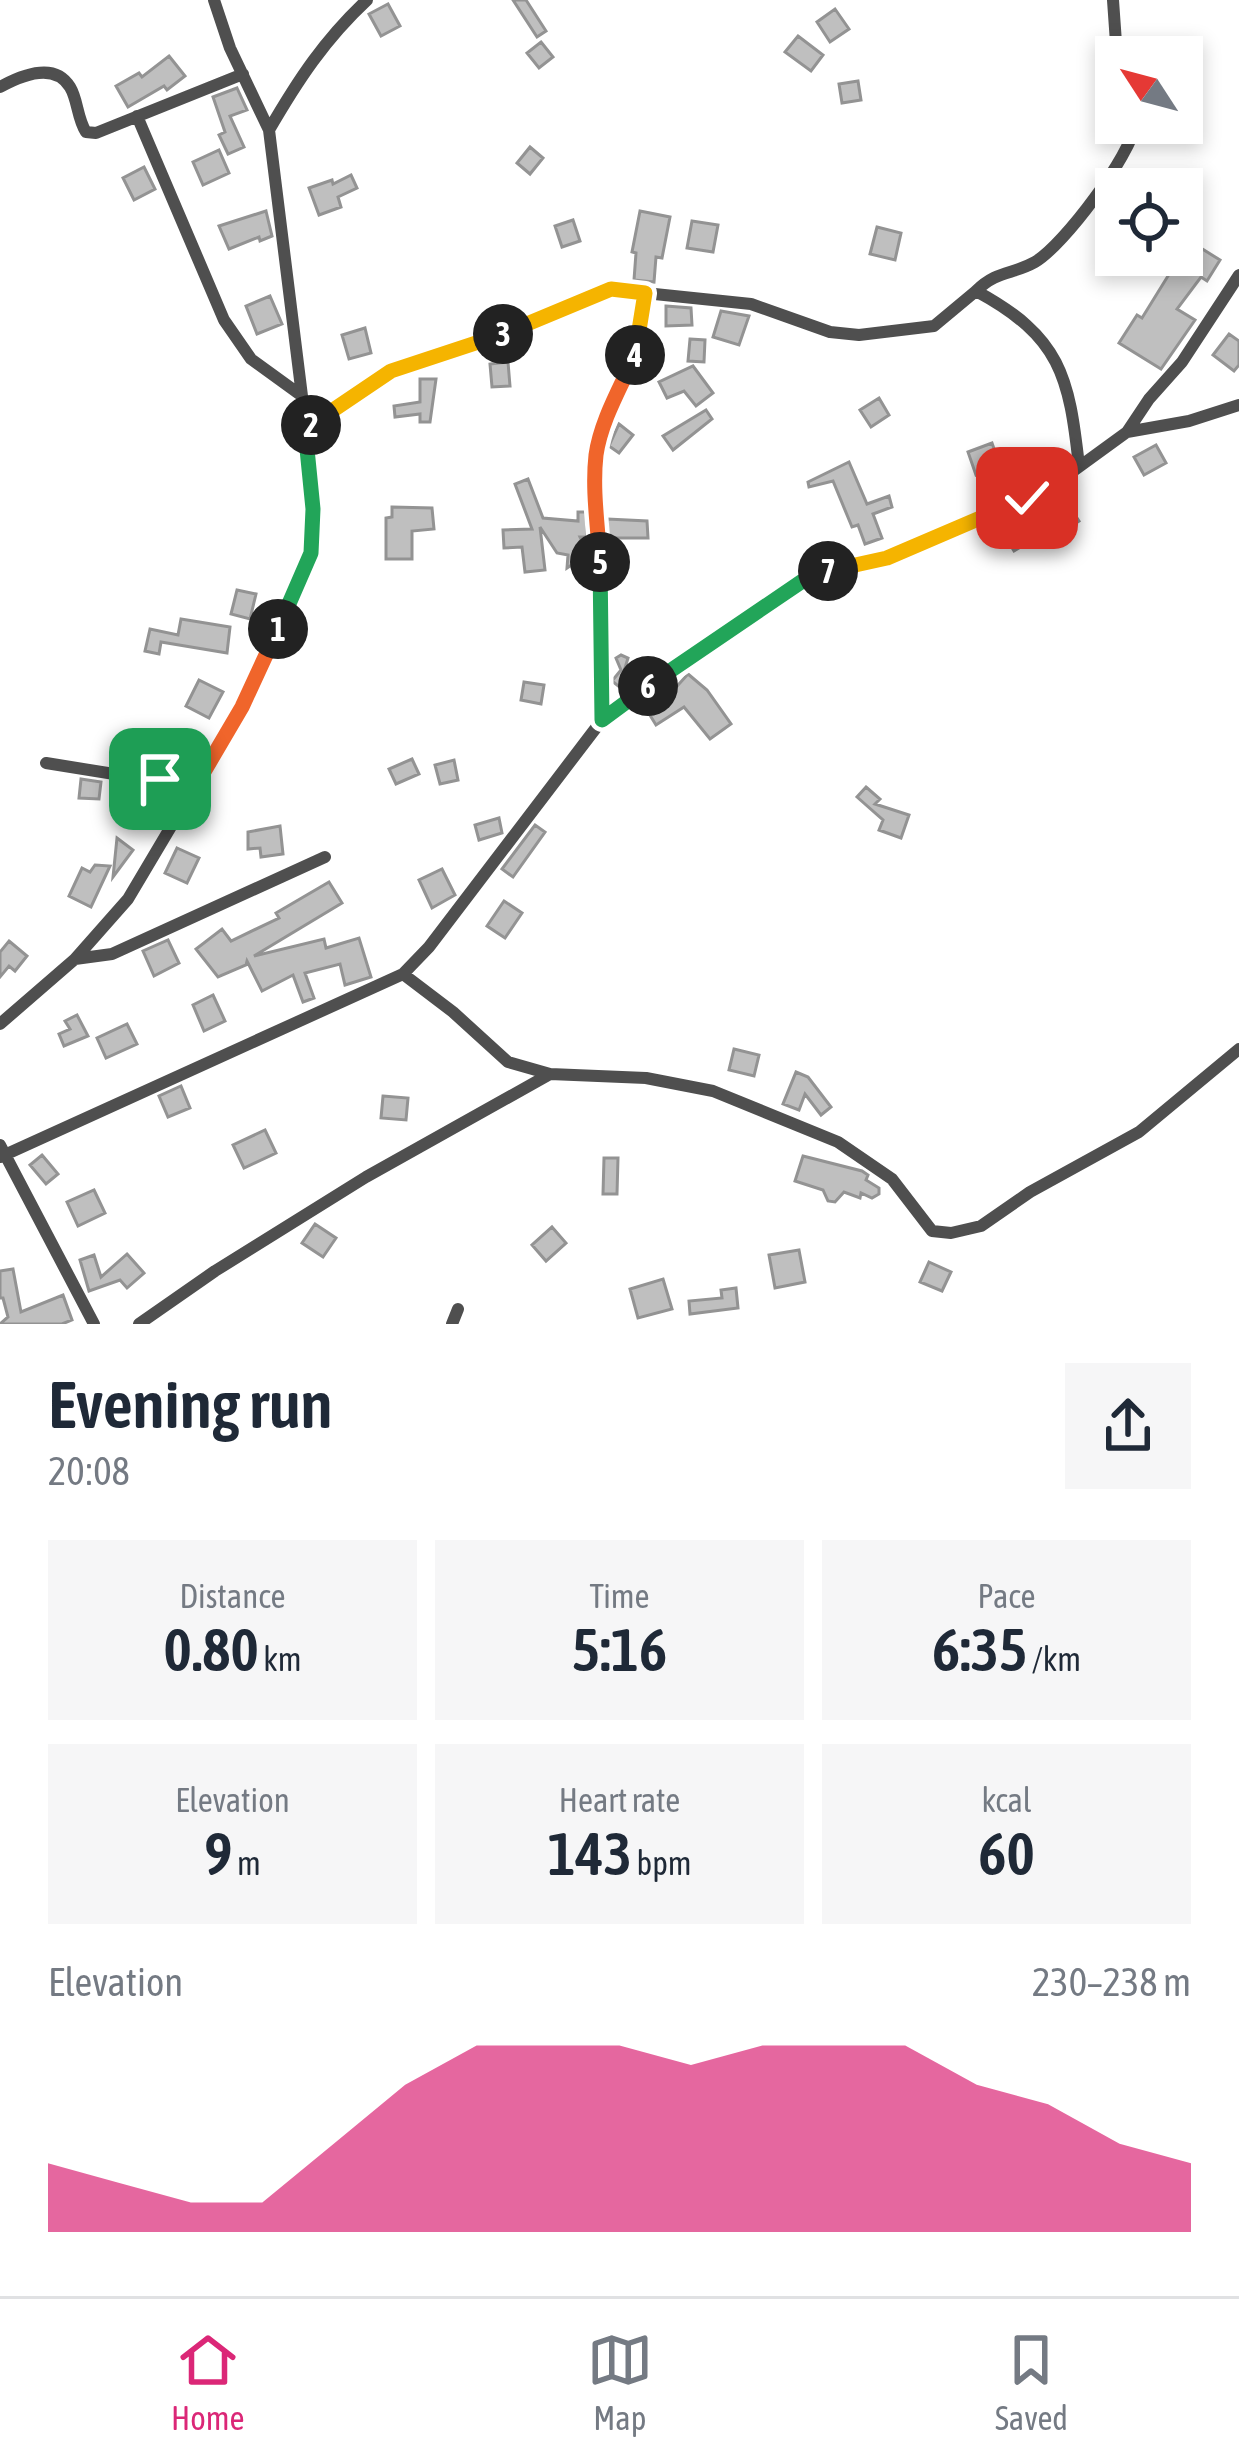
<!DOCTYPE html>
<html lang="en">
<head>
<meta charset="utf-8">
<style>
  body { margin:0; font-family:"Asap Condensed",sans-serif; background:#f6f6f7; color:#1f2937; height:100vh; display:flex; flex-direction:column; font-size:45px; white-space:nowrap }
  * { box-sizing:border-box; margin:0 }
  p { font-size:39px; color:#747a83 }
  .icon { flex:none; width:66px; height:66px; fill:none; stroke:currentColor; stroke-width:2; stroke-linecap:round; stroke-linejoin:round }
  .map { position:relative; height:1324px; overflow:hidden }
  .panel { display:flex; flex-direction:column; background:#fff; flex:1 }
  .panel>* { flex:none }
  .needle { width:78px; rotate:306deg }
  .buttons { position:absolute; left:1095px; top:36px; display:grid; gap:24px }
  .buttons a { display:grid; place-items:center; width:108px; height:108px; border-radius:0px; background:#fff; box-shadow:0 6px 18px #0003; font-size:60px }
  .pin { position:absolute; display:grid; place-items:center; width:102px; height:102px; color:#fff; margin:-51px; border-radius:24px; box-shadow:0 6px 18px #0006 }
  .km { position:absolute; width:60px; height:60px; margin:-30px; border-radius:50%; background:#222; color:#fff; font-size:33px; line-height:60px; text-align:center }
  .round { display:grid; place-items:center; flex:none; width:126px; height:126px; border-radius:0px; background:#f6f6f7 }
  .overview { display:flex; align-items:center; justify-content:space-between; height:204px; padding:0 48px }
  h1 { font-size:66px; font-weight:600; line-height:90px }
  .figures { display:grid; grid-template-columns:repeat(3,1fr); gap:18px; height:204px; padding:12px 48px }
  .figures div { display:grid; align-content:center; border-radius:0px; background:#f6f6f7; text-align:center }
  .figures b { font-size:60px; font-weight:600 }
  .figures small { font-size:33px; font-weight:400 }
  .figures p { font-size:33px }
  .chart { height:336px; padding:24px 48px }
  .chart p { display:flex; justify-content:space-between }
  .chart svg { width:100%; height:216px; margin-top:12px; fill:#db2777; opacity:.7 }
  .tabs { display:flex; justify-content:space-around; align-items:center; height:168px; border-top:3px solid #e0e1e3; background:#fff; font-size:33px; color:#747a83 }
  .tabs a { display:grid; justify-items:center; gap:6px }
  .tabs .selected { color:#db2777 }
  .map>svg:first-child { display:block }
  .building { fill:#bfbfbf; stroke:#939393; stroke-width:3 }
  .lines { fill:none; stroke-linecap:round; stroke-linejoin:round }
  .minor { stroke:#4f4f4f; stroke-width:12 }
  .split-1-casing { stroke:#fff; stroke-width:24 }
  .split-2-casing { stroke:#fff; stroke-width:24 }
  .split-3-casing { stroke:#fff; stroke-width:24 }
  .split-4-casing { stroke:#fff; stroke-width:24 }
  .split-5-casing { stroke:#fff; stroke-width:24 }
  .split-6-casing { stroke:#fff; stroke-width:24 }
  .split-7-casing { stroke:#fff; stroke-width:24 }
  .split-8-casing { stroke:#fff; stroke-width:24 }
  .split-1 { stroke:#f0652b; stroke-width:15 }
  .split-2 { stroke:#22a559; stroke-width:15 }
  .split-3 { stroke:#f5b400; stroke-width:15 }
  .split-4 { stroke:#f5b400; stroke-width:15 }
  .split-5 { stroke:#f0652b; stroke-width:15 }
  .split-6 { stroke:#22a559; stroke-width:15 }
  .split-7 { stroke:#22a559; stroke-width:15 }
  .split-8 { stroke:#f5b400; stroke-width:15 }
</style>
</head>
<body>
<div class="map">
<svg width="1239" height="1324" viewBox="0 0 1239 1324">
  <rect width="100%" height="100%" fill="#fff"/>
  <path class="building" d="M513,0H526L546,31L537,37Z
    M388,4L400,26L381,36L369,14Z
    M835,9L849,29L830,42L817,22Z
    M798,36L823,55L811,71L785,52Z
    M541,42L553,57L539,68L527,53Z
    M169,56L185,76L167,90L164,86L128,107L116,86L139,73L142,77Z
    M858,81L861,100L842,103L839,84Z
    M237,88L247,110L230,116L244,147L228,154L219,135L225,132L213,97Z
    M530,147L543,158L530,174L517,163Z
    M219,150L229,173L203,185L193,162Z
    M144,167L155,189L134,200L123,178Z
    M351,175L357,188L338,197L341,207L319,215L309,188L332,180L333,184Z
    M266,211L272,236L260,241L259,237L229,249L219,226Z
    M640,211L670,217L662,258L656,257L654,282L634,280L636,253L632,252Z
    M573,220L580,241L562,247L555,226Z
    M692,221L718,225L713,252L687,248Z
    M877,227L901,233L895,260L870,254Z
    M1196,245L1220,260L1207,281L1201,277L1177,309L1195,320L1161,369L1119,343L1137,315L1142,318L1176,263L1182,267Z
    M270,296L282,324L257,334L246,306Z
    M666,306L691,308L692,325L666,326Z
    M721,311L749,316L739,345L713,337Z
    M365,328L371,353L349,359L342,335Z
    M1229,334L1239,341V365L1234,371L1213,355Z
    M690,339L705,340L704,362L688,361Z
    M508,362L510,386L492,387L490,364Z
    M693,366L713,393L696,406L684,391L667,398L659,382Z
    M420,379H436L430,422H420V414L395,417L394,406L420,402Z
    M879,398L889,415L871,427L860,410Z
    M706,410L712,419L673,450L663,436Z
    M619,424L633,435L619,453L609,446Z
    M992,443L1000,466L976,475L968,452Z
    M1156,445L1166,463L1144,475L1134,457Z
    M849,462L867,504L889,496L892,507L873,514L882,538L865,544L858,525L852,527L833,481L809,487L808,482Z
    M528,479L543,518L578,521V512H586L587,537H580L588,554L567,568L568,555L557,553L540,527L545,570L525,572L522,547L504,548L503,530L532,529L515,484Z
    M1064,498L1079,521L1057,536L1052,528L1014,551L1002,531L1023,518L1025,523Z
    M392,507L432,508L434,529L412,531V559H386V518L392,517Z
    M607,519L647,521L648,538H608Z
    M237,590L256,594L250,619L231,614Z
    M181,619L230,627L227,653L161,642L159,654L145,651L150,629L178,635Z
    M621,655L628,658L625,668L633,675L622,689L612,681L621,670L616,658Z
    M688,674L707,690L731,724L710,739L684,707L656,725L643,704L665,689L669,695Z
    M199,680L223,692L209,718L186,706Z
    M524,682L544,685L541,704L521,700Z
    M412,759L419,774L396,784L389,769Z
    M454,760L458,780L440,784L435,765Z
    M81,779L101,782L99,799L79,798Z
    M866,787L880,799L875,804L909,815L901,838L879,830L883,820L857,797Z
    M121,792L144,794L142,814L119,812Z
    M499,818L502,833L479,840L475,825Z
    M535,825L545,832L513,877L502,869Z
    M280,826L283,854L261,857L260,848L248,849V832Z
    M117,838L133,850L113,877Z
    M177,848L199,858L187,883L165,873Z
    M95,865L110,866L91,907L69,896L82,868L90,872Z
    M442,869L455,895L432,908L419,880Z
    M329,882L342,903L254,956L324,939L326,948L359,938L371,977L345,985L340,964L305,973L314,998L303,1002L293,975L262,991L247,961L246,965L218,977L196,949L222,929L231,941L279,918L276,913Z
    M504,901L522,913L505,938L487,926Z
    M168,940L179,963L154,976L143,951Z
    M9,941L27,956L15,971L9,966L0,977V952Z
    M213,995L225,1021L204,1031L193,1005Z
    M77,1015L88,1036L64,1046L59,1034L70,1029L65,1021Z
    M127,1024L137,1044L106,1058L97,1038Z
    M734,1049L759,1055L754,1076L729,1070Z
    M796,1072L808,1077L831,1107L821,1115L805,1094L799,1110L783,1104Z
    M181,1086L190,1108L168,1117L159,1096Z
    M383,1096L408,1098L406,1120L381,1118Z
    M265,1130L276,1153L244,1168L233,1145Z
    M42,1155L58,1174L46,1184L30,1165Z
    M803,1156L862,1171L868,1175L866,1180L879,1188V1194L872,1198L861,1193L860,1198L844,1192L835,1202L828,1201L823,1190L795,1181Z
    M604,1158H618L617,1194H603Z
    M94,1190L105,1213L78,1226L67,1202Z
    M315,1224L336,1238L323,1257L302,1243Z
    M552,1227L566,1243L546,1261L532,1245Z
    M799,1250L805,1282L775,1288L769,1255Z
    M127,1254L144,1273L127,1288L120,1280L89,1291L80,1260L94,1255L101,1277Z
    M929,1262L951,1272L942,1291L920,1282Z
    M13,1269L21,1312L63,1295L72,1320L62,1324H0L8,1317L3,1298H0V1271Z
    M663,1279L672,1309L638,1318L630,1289Z
    M736,1288L738,1308L690,1314L689,1301L722,1298L721,1290Z"/>
  <g class="lines">
    <path class="minor" d="M1113,0L1117,57
      M0,87C20,76 54,61 70,87C78,100 77,118 86,132L96,133L243,74
      M137,116L224,320L251,359L302,396
      M269,130C298,80 325,39 367,0
      M976,291C997,270 1012,275 1035,262C1064,245 1131,155 1136,123
      M305,429L356,391L432,355L510,331L611,289L645,293
      M1127,432L1189,421L1239,405
      M602,720L801,582L829,570L887,558L1061,480L1127,432L1149,399L1182,362L1239,275
      M46,763L195,787
      M75,959L112,954L325,857
      M403,974L453,1012L508,1062L550,1074L646,1078L713,1091L838,1142L892,1179L932,1231L951,1233L981,1226L1030,1192L1139,1132L1239,1049
      M0,1024L75,959L128,899L242,707L311,553L313,509L302,396L269,130L230,48L214,0
      M0,1145L94,1324
      M0,1157L403,974L429,947L602,720L601,584L594,481L597,451L605,423L636,355L645,293L751,304L830,332L859,335L934,326L976,291C1061,337 1069,376 1079,466
      M139,1324L215,1271L366,1177L550,1074
      M452,1324L458,1309"/>
  </g>
  <g class="lines">
    <g class="split-1-casing">
      <path id="split-1" d="M160,779L195,787L242,707L278,629"/>
    </g>
    <g class="split-2-casing">
      <path id="split-2" d="M278,629L311,553L313,509L305,429L311,425"/>
    </g>
    <g class="split-3-casing">
      <path id="split-3" d="M311,425L391,371L503,334"/>
    </g>
    <g class="split-4-casing">
      <path id="split-4" d="M503,334L611,289L645,293L635,355"/>
    </g>
    <g class="split-5-casing">
      <path id="split-5" d="M600,562C598,527 592,490 596,455C601,420 621,387 635,355"/>
    </g>
    <g class="split-6-casing">
      <path id="split-6" d="M600,562L602,720L648,686"/>
    </g>
    <g class="split-7-casing">
      <path id="split-7" d="M648,686L801,582L828,571"/>
    </g>
    <g class="split-8-casing">
      <path id="split-8" d="M828,571L887,558L1027,498"/>
    </g>
    <use href="#split-1" class="split-1"/>
    <use href="#split-2" class="split-2"/>
    <use href="#split-3" class="split-3"/>
    <use href="#split-4" class="split-4"/>
    <use href="#split-5" class="split-5"/>
    <use href="#split-6" class="split-6"/>
    <use href="#split-7" class="split-7"/>
    <use href="#split-8" class="split-8"/>
  </g>
</svg>
<div class="buttons">
<a><svg class="needle" viewBox="-14 -14 28 28"><path d="M0-13l5 13h-10z" fill="#e53935"/><path d="M0 13l5-13h-10z" fill="#747a83"/></svg></a>
<a><svg class="icon" aria-label="locate" viewBox="0 0 24 24"><circle cx="12" cy="12" r="6"/><path d="M12 2v4M12 18v4M2 12h4M18 12h4"/></svg></a>
</div>
<div class="pin" style="left:160px;top:779px;background:#1e9e55"><svg class="icon" aria-label="arrive" viewBox="0 0 24 24"><path d="M6 21V4h12l-3 4 3 4H6"/></svg></div>
<div class="pin" style="left:1027px;top:498px;background:#d93025"><svg class="icon" aria-label="check" viewBox="0 0 24 24"><path d="M5 12l5 5 9-10"/></svg></div>
<b class="km" style="left:278px;top:629px">1</b>
<b class="km" style="left:311px;top:425px">2</b>
<b class="km" style="left:503px;top:334px">3</b>
<b class="km" style="left:635px;top:355px">4</b>
<b class="km" style="left:600px;top:562px">5</b>
<b class="km" style="left:648px;top:686px">6</b>
<b class="km" style="left:828px;top:571px">7</b>
</div>
<section class="panel">
<div class="overview"><div><h1>Evening run</h1><p>20:08</p></div><a class="round"><svg class="icon" aria-label="share" viewBox="0 0 24 24"><path d="M12 15V3M7 8l5-5 5 5M5 13v7h14v-7"/></svg></a></div>
<div class="figures">
<div><p>Distance</p><b>0.80<small> km</small></b></div>
<div><p>Time</p><b>5:16</b></div>
<div><p>Pace</p><b>6:35<small> /km</small></b></div>
</div>
<div class="figures">
<div><p>Elevation</p><b>9<small> m</small></b></div>
<div><p>Heart rate</p><b>143<small> bpm</small></b></div>
<div><p>kcal</p><b>60</b></div>
</div>
<div class="chart"><p><span>Elevation</span>230–238 m</p>
<svg viewBox="0 0 160 44" preserveAspectRatio="none"><path d="M0 44V30L10 34L20 38L30 38L40 26L50 14L60 6L70 6L80 6L90 10L100 6L110 6L120 6L130 14L140 18L150 26L160 30V44z"/></svg>
</div>
</section>
<nav class="tabs">
<a class="selected"><svg class="icon" aria-label="home" viewBox="0 0 24 24"><path d="M3 11l9-7 9 7M6 9v11h12V9"/></svg>Home</a>
<a><svg class="icon" aria-label="map" viewBox="0 0 24 24"><path d="M3 6l6-2 6 2 6-2v14l-6 2-6-2-6 2zM9 4v14M15 6v14"/></svg>Map</a>
<a><svg class="icon" aria-label="saved" viewBox="0 0 24 24"><path d="M7 4h10v16l-5-4-5 4z"/></svg>Saved</a>
</nav>
</body>
</html>
